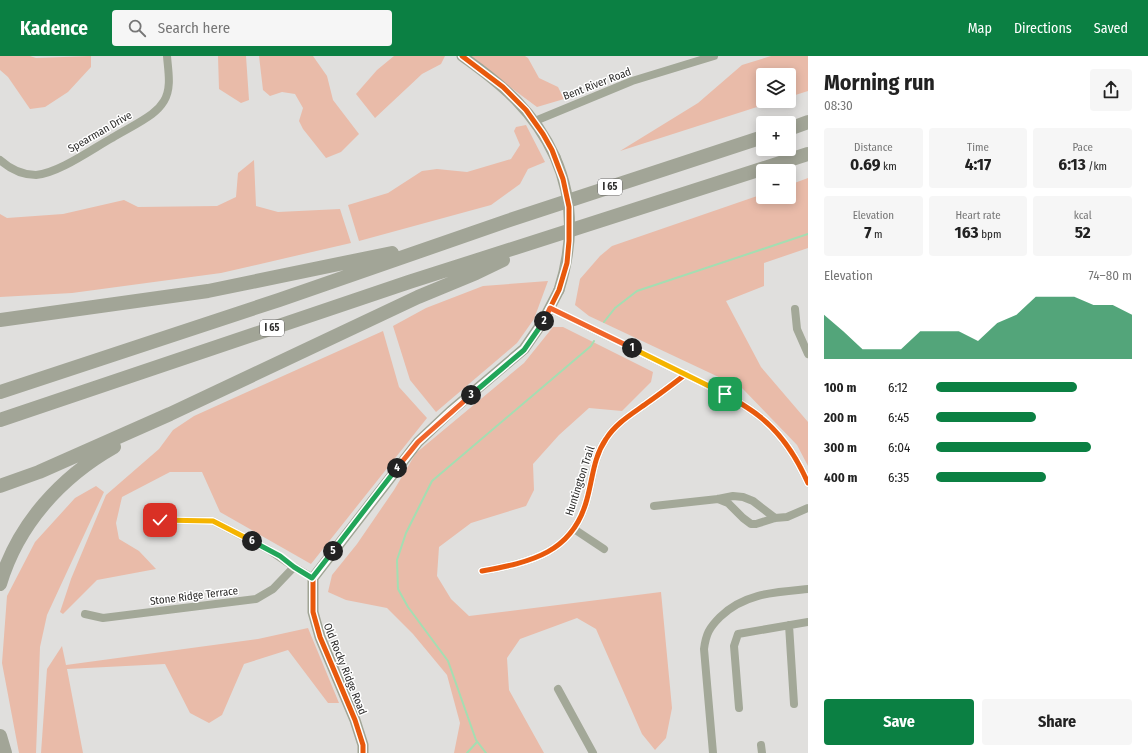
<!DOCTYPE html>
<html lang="en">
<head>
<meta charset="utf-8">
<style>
  body { margin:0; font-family:"Fira Sans Condensed",sans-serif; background:#f6f6f6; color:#222; height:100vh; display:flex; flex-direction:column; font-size:15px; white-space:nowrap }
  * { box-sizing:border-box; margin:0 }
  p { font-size:13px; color:#767676 }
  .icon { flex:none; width:22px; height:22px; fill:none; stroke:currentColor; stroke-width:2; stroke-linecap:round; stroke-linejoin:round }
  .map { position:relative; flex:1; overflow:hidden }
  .drawer { display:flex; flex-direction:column; background:#fff; width:340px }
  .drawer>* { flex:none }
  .controls { position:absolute; left:756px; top:12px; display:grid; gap:8px }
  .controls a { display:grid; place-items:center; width:40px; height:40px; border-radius:4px; background:#fff; box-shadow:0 2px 10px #0003; font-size:20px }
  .pin { position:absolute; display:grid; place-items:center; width:34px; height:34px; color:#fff; margin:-17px; border-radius:8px; box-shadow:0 2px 6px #0006 }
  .km { position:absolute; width:20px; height:20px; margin:-10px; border-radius:50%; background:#222; color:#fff; font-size:11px; line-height:20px; text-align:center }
  .round { display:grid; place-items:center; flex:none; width:42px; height:42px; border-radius:4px; background:#f6f6f6 }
  .overview { display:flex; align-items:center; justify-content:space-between; height:68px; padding:0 16px }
  h1 { font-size:22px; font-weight:700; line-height:30px }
  .stats { display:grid; grid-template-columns:repeat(3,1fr); gap:6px; height:68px; padding:4px 16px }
  .stats div { display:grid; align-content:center; border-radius:4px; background:#f6f6f6; text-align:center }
  .stats b { font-size:17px; font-weight:700 }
  .stats small { font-size:11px; font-weight:400 }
  .stats p { font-size:11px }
  .chart { height:112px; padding:8px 16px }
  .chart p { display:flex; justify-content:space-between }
  .chart svg { width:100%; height:72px; margin-top:4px; fill:#0b8043; opacity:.7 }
  .button { display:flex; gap:8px; margin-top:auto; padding:8px 16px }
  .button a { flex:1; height:46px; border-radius:4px; background:#0b8043; color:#fff; font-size:16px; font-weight:700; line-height:46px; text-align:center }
  .button a+a { background:#f6f6f6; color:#222 }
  ul { padding:0 16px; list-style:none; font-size:13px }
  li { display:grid; grid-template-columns:64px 48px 1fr; align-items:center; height:30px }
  li i { height:10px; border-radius:5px; background:#0b8043 }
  header { display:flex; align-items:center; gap:24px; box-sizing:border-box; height:56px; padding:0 20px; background:#0b8043; color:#fff }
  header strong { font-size:19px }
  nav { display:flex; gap:22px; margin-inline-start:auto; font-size:14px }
  .search { width:280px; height:36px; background:#f6f6f6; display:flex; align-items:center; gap:10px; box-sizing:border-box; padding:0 14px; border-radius:4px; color:#767676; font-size:15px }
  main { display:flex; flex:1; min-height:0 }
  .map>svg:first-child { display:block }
  .green { fill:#e9bba9 }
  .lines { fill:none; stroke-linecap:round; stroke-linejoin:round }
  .stream { stroke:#a4deb2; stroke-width:2 }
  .street { stroke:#a3a898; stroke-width:8 }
  .secondary { stroke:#a1a596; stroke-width:11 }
  .highway { stroke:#a2a597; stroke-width:14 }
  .secondary-bridge { stroke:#a1a596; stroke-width:11 }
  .cycleway-casing { stroke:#fff; stroke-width:8 }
  .cycleway { stroke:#e8590c; stroke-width:5 }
  .split-1-casing { stroke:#fff; stroke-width:8 }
  .split-2-casing { stroke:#fff; stroke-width:8 }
  .split-3-casing { stroke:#fff; stroke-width:8 }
  .split-4-casing { stroke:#fff; stroke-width:8 }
  .split-5-casing { stroke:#fff; stroke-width:8 }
  .split-6-casing { stroke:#fff; stroke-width:8 }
  .split-7-casing { stroke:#fff; stroke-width:8 }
  .split-1 { stroke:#f5b400; stroke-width:5 }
  .split-2 { stroke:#f0652b; stroke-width:5 }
  .split-3 { stroke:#22a559; stroke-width:5 }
  .split-4 { stroke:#f0652b; stroke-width:5 }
  .split-5 { stroke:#22a559; stroke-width:5 }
  .split-6 { stroke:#22a559; stroke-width:5 }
  .split-7 { stroke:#f5b400; stroke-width:5 }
  .labels { text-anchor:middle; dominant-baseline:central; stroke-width:3; stroke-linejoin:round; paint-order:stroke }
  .shield { fill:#fff; stroke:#6c6b6b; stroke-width:1 }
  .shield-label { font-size:10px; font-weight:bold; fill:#2d2c2b }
  .street-label { font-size:11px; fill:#2d2c2b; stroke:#fff }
</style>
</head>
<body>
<header>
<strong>Kadence</strong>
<div class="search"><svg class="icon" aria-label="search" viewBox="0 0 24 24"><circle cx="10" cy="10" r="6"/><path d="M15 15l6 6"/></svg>Search here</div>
<nav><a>Map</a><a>Directions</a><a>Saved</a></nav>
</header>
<main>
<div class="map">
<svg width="808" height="697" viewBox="0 0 808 697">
  <rect width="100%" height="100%" fill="#e0dfdd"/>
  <path class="green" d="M0,0H30L36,2L91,0V11L68,36L45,51L30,53L8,21L0,14Z
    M218,0H246L249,44L241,47L219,33Z
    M259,0H313L327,20L333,44L359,78L341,96L326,102L303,73L299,65L303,52L295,38L282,36L270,40L263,34Z
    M394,0H445L441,8L422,18L375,62L356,38L377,14Z
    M468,0H525L528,2L539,22L558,31L564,43L537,51Z
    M771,0H808V35L789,41V19H763V45H776L620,95L698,47L742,9Z
    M526,69L545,106L528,113L520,128L491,149L359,185L348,149L388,137L422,115L437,113L467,116L511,103L520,89L514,75L516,71Z
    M254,104L256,150L278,156L340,153L351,187L221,217L72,237L0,241V158L7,162L63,158L124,144L138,151L217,150L236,141L238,117Z
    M808,122V192L764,207V230L726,245L761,311L808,366V410L797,389L742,332L589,260L575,249L580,223L600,200L612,190L763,138V141H789V129Z
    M548,225L534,263L517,287L436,356L410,324L393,270L426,252L483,230Z
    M553,271H563L653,316L651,326L622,355L589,352L559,379L533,408L534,434L526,450L471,467L439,491L437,520L451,543L469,560L661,536L672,652L666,682L655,694L642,678L596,573L577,562L520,583L507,602L509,634L544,697H454L460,667L447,619L413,578L387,552L346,544L328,536L332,519L357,488L394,434L416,397L524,307Z
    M383,275L399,331L427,362L311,508L220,456L202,416H170L122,441L116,467L119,483L139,495L156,513L97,524L63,558L60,556L71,523L106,439L159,393L173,374L194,360Z
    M96,430L104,436L47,559L40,591L36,697H19L2,607L7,540L35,486L75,442Z
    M308,572L339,647H328L288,594L244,608L222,659L209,667L190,657L165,608L67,613L83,697H41L47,613L62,590L66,609L258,583Z"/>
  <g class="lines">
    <path class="stream" d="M604,266L615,252L637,235L808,178
      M467,697L477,686
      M486,697L476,684L448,605L408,551L398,533L397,504L406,477L432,425L591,290L594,285"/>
    <path class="street" d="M535,65L632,25L714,0
      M0,104C10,113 22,119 36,119C59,117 92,93 112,82C125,74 140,67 152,58C156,55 161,50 164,45C172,32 168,14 167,0
      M550,252L725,338C737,345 749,352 759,360C781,377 797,402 808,427
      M795,253L797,273L808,298
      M718,443L728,447L743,462L751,468H756L775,462L787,461L808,452
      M654,450L718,443L733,440L743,441L753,445L775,462
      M159,464L213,465L269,494L294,511L313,522
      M574,473L604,493
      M482,515C531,506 573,497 587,443C593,422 593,402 606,383C616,367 632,358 647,347C660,338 673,328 686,318
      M85,558L103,562L256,543L273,533L294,511
      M789,569L794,648
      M558,633L593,697
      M739,652L734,590L738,578L808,566
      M761,689L762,697
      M713,697L704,593C706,578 709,572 720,561C744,537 776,536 808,533"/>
    <path class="secondary" d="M462,0C503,29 534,55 555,101
      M363,697V689L355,664L320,581L313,556V522L418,386L451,355L524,293L542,267L559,234"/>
    <path class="highway" d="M789,73L808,66
      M0,264L208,235L392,197
      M0,336L279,244L507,165L763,81
      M0,364L409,226L808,98
      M0,430L39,416L170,358L418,241L476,217L503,204
      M0,528C18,468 61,421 114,391
      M0,680L5,697"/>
    <path class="secondary-bridge" d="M555,101C574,144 573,190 559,234"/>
    <g class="cycleway-casing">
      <path id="cycleway" d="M550,252L725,338C737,345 749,352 759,360C781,377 797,402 808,427
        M482,515C531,506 573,497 587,443C593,422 593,402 606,383C616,367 632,358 647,347C660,338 673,328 686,318
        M363,697V689L355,664L320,581L313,556V522L418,386L451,355L524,293L542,267L550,252L559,234L567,207L569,185V151L563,123L552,94L543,78L526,54L503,31L462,0"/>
    </g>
    <use href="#cycleway" class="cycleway"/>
  </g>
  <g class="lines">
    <g class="split-1-casing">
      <path id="split-1" d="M632,292L725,338"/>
    </g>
    <g class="split-2-casing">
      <path id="split-2" d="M544,265L550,252L632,292"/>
    </g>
    <g class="split-3-casing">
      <path id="split-3" d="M471,339L524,294L544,265"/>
    </g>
    <g class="split-4-casing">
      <path id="split-4" d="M397,412L418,386L471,339"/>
    </g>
    <g class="split-5-casing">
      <path id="split-5" d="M333,495L397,412"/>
    </g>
    <g class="split-6-casing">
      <path id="split-6" d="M252,485L280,500L294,511L312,522L333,495"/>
    </g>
    <g class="split-7-casing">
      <path id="split-7" d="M160,464L213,465L252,485"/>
    </g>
    <use href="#split-1" class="split-1"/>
    <use href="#split-2" class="split-2"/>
    <use href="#split-3" class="split-3"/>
    <use href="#split-4" class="split-4"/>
    <use href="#split-5" class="split-5"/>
    <use href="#split-6" class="split-6"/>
    <use href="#split-7" class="split-7"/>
  </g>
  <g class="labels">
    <g class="shield">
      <rect x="598" y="123" width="24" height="16" rx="3"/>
      <rect x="260" y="264" width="24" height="16" rx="3"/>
    </g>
    <g class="shield-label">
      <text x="610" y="131">I 65</text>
      <text x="272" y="272">I 65</text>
    </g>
    <g class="street-label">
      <text transform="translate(597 28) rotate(-21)">Bent River Road</text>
      <text transform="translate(100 76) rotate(-30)">Spearman Drive</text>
      <text transform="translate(580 425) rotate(-72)">Huntington Trail</text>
      <text transform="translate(194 540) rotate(-7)">Stone Ridge Terrace</text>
      <text transform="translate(345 613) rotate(68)">Old Rocky Ridge Road</text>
    </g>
  </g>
</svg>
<div class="controls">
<a><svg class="icon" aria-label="layers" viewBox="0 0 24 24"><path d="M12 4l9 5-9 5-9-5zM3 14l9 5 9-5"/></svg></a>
<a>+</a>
<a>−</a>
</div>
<div class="pin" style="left:725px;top:338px;background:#1e9e55"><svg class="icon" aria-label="arrive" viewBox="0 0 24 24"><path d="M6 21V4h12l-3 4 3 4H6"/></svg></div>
<div class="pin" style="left:160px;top:464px;background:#d93025"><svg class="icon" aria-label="check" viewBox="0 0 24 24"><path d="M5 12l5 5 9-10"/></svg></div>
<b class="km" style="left:632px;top:292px">1</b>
<b class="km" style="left:544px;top:265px">2</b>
<b class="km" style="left:471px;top:339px">3</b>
<b class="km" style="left:397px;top:412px">4</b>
<b class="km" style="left:333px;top:495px">5</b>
<b class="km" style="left:252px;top:485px">6</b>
</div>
<section class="drawer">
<div class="overview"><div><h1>Morning run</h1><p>08:30</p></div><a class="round"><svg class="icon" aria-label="share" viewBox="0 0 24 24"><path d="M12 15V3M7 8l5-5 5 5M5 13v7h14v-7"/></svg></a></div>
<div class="stats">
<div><p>Distance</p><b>0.69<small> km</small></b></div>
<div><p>Time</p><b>4:17</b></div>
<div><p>Pace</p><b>6:13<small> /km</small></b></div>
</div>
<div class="stats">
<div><p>Elevation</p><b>7<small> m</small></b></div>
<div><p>Heart rate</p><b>163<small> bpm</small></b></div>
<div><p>kcal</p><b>52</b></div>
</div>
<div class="chart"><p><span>Elevation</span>74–80 m</p>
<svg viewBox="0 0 160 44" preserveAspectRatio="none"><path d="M0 44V17L10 27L20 38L30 38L40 38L50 27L60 27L70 27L80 33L90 22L100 17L110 6L120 6L130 6L140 11L150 11L160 17V44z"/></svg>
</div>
<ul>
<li><b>100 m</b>6:12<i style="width:72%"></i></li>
<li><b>200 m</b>6:45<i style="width:51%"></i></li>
<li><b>300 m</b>6:04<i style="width:79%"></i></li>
<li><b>400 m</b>6:35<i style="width:56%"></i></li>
</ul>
<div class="button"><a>Save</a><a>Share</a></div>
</section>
</main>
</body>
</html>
